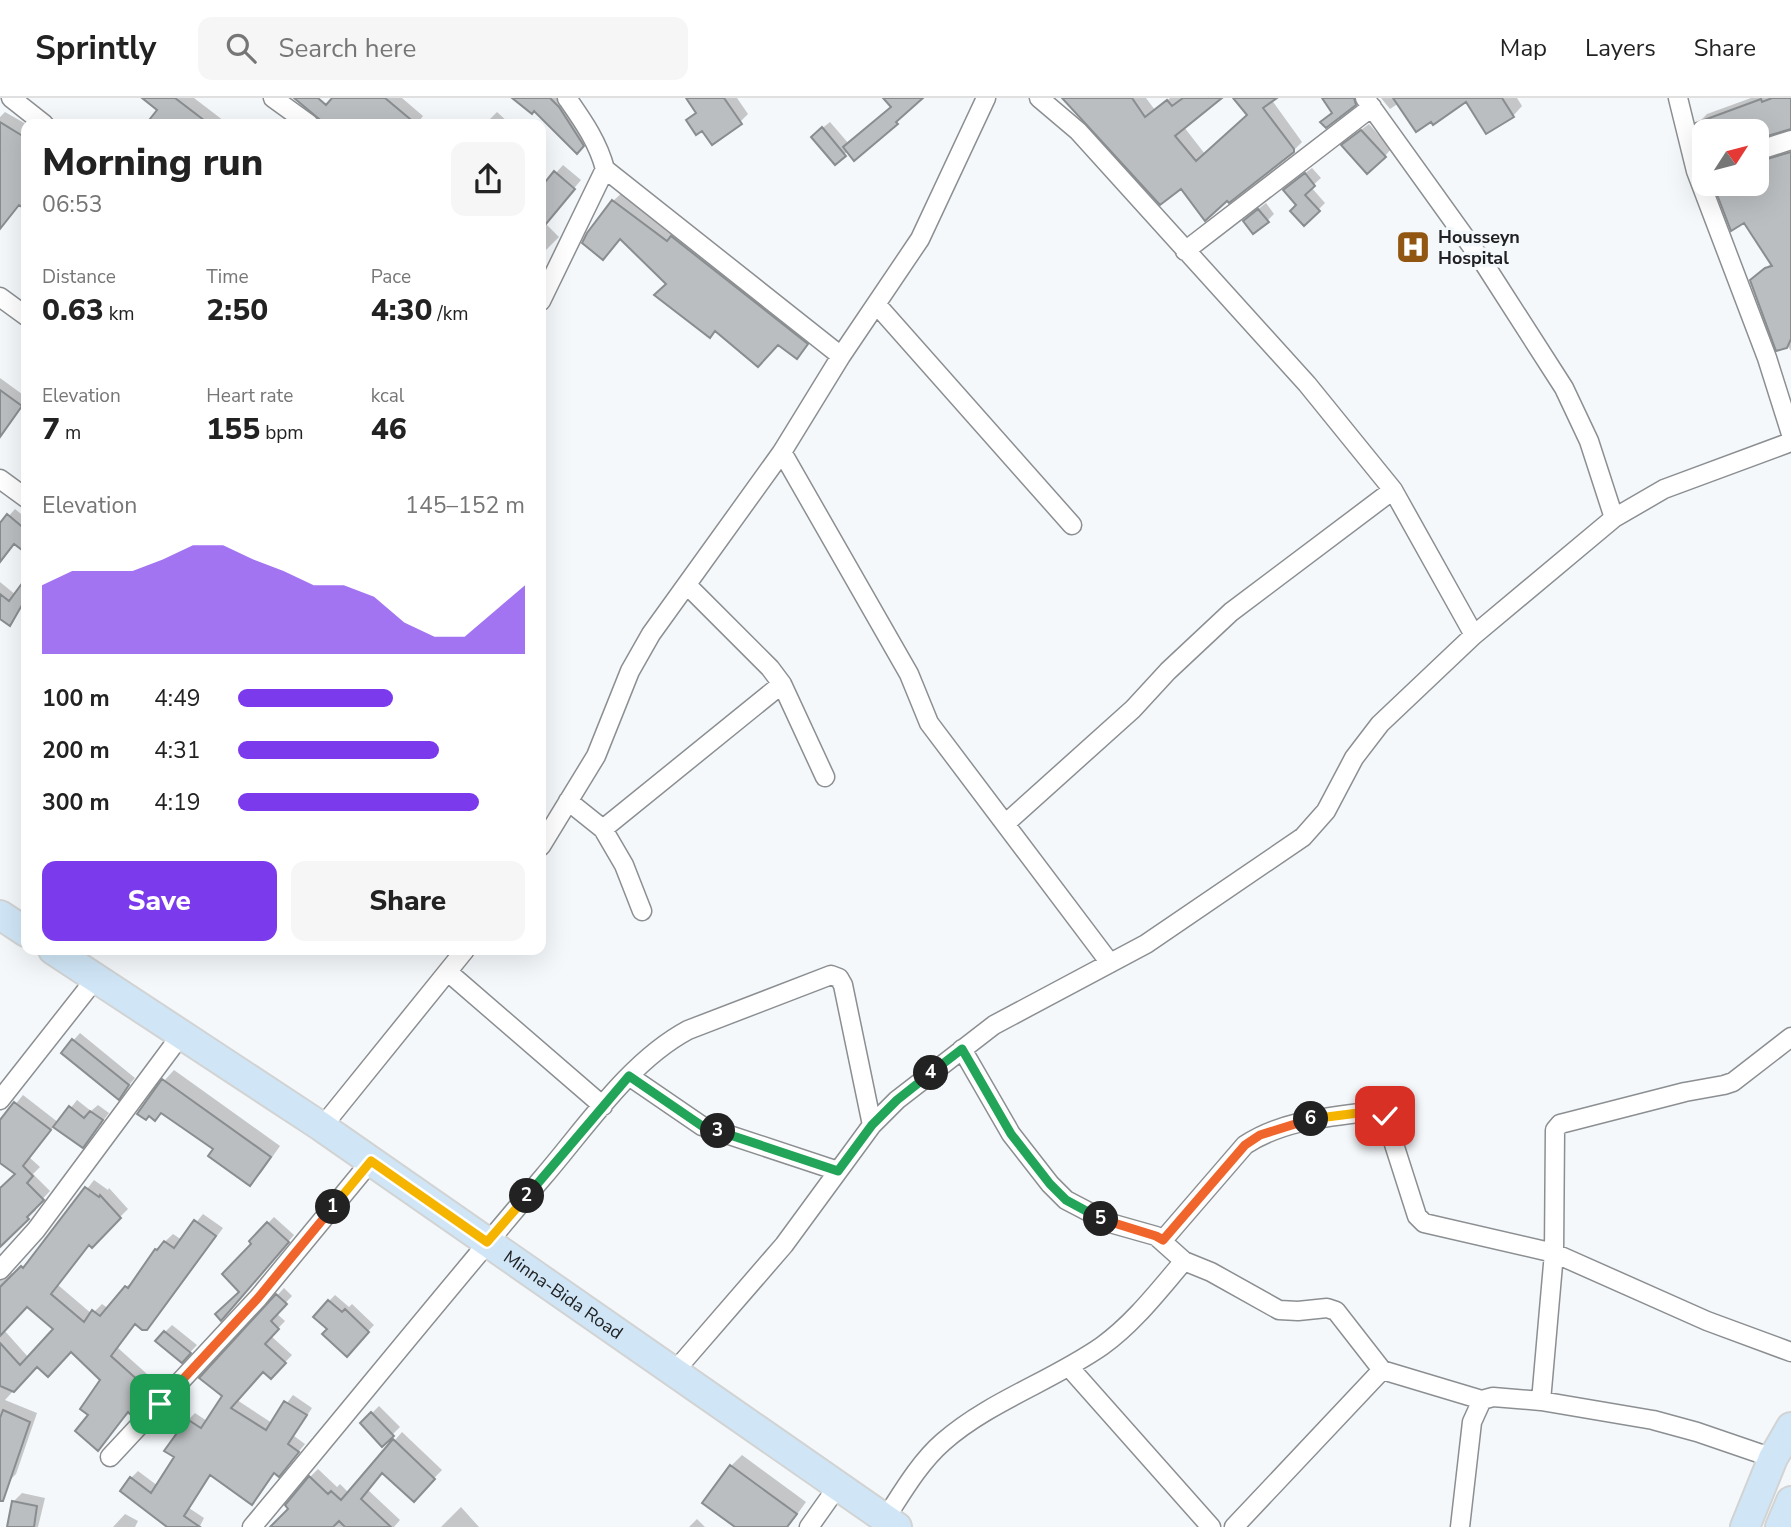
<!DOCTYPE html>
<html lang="en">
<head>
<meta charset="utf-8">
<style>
  body { margin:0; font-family:"Nunito Sans",sans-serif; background:#f6f6f6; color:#222; height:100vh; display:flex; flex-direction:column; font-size:26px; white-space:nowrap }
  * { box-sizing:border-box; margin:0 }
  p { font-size:23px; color:#767676 }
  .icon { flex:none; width:38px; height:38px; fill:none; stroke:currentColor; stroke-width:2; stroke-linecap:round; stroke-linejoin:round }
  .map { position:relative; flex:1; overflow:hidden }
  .side { position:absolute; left:21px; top:21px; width:525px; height:836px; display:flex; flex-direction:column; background:#fff; border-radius:14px; box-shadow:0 7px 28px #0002 }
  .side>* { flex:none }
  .needle { width:46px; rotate:54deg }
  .controls { position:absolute; left:1692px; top:21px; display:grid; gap:14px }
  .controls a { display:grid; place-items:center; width:77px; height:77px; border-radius:14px; background:#fff; box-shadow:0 7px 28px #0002; font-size:35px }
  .pin { position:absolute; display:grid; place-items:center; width:60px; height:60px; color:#fff; margin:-30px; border-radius:14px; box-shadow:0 4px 10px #0006 }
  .km { position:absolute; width:35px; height:35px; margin:-18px; border-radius:50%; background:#222; color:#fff; font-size:19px; line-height:35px; text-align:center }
  .round { display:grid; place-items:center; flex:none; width:74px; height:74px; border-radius:14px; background:#f6f6f6 }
  .overview { display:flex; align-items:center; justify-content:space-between; height:119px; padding:0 21px }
  h1 { font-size:38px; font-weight:800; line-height:52px }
  .figures { display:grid; grid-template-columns:repeat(3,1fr); gap:10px; height:119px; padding:7px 21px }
  .figures div { display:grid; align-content:center }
  .figures b { font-size:30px; font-weight:800 }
  .figures small { font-size:19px; font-weight:400 }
  .figures p { font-size:19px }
  .chart { height:196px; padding:14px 21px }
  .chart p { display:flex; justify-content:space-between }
  .chart svg { width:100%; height:126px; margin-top:7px; fill:#7c3aed; opacity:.7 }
  .action { display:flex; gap:14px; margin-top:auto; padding:14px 21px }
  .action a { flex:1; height:80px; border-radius:14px; background:#7c3aed; color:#fff; font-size:28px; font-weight:800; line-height:80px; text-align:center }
  .action a+a { background:#f6f6f6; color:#222 }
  ul { padding:0 21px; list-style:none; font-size:23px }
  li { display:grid; grid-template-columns:112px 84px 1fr; align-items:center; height:52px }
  li i { height:18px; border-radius:9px; background:#7c3aed }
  header { display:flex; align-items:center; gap:42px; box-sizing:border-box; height:98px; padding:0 35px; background:#fff; border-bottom:2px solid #e0e0e0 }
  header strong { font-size:33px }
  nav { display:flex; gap:38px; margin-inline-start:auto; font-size:24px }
  .search { width:490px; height:63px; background:#f6f6f6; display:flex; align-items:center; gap:18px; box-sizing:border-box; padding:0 24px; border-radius:14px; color:#767676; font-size:26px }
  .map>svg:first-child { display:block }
  .shadow { fill:#0003; fill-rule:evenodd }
  .building { fill:#bbbec0; stroke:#8a8d8f; stroke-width:2 }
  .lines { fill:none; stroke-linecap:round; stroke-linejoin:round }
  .street-casing { stroke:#8c8f91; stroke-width:21 }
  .primary-casing { stroke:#d2d3d3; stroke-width:32 }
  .street { stroke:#fff; stroke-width:18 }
  .primary { stroke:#d0e6f7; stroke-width:28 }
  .split-1-casing { stroke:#fff; stroke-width:14 }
  .split-2-casing { stroke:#fff; stroke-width:14 }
  .split-3-casing { stroke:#fff; stroke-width:14 }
  .split-4-casing { stroke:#fff; stroke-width:14 }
  .split-5-casing { stroke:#fff; stroke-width:14 }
  .split-6-casing { stroke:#fff; stroke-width:14 }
  .split-7-casing { stroke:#fff; stroke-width:14 }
  .split-1 { stroke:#f0652b; stroke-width:9 }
  .split-2 { stroke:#f5b400; stroke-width:9 }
  .split-3 { stroke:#22a559; stroke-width:9 }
  .split-4 { stroke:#22a559; stroke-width:9 }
  .split-5 { stroke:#22a559; stroke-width:9 }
  .split-6 { stroke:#f0652b; stroke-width:9 }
  .split-7 { stroke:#f5b400; stroke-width:9 }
  .labels { text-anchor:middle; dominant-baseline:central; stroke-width:7; stroke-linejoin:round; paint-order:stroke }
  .poi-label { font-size:18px; font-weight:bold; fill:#202122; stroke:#f5f8fb; text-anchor:start }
  .street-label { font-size:18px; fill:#202122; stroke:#f5f8fb }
</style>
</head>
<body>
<header>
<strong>Sprintly</strong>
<div class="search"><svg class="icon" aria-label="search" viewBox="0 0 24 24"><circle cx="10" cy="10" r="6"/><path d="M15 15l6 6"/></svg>Search here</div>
<nav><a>Map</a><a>Layers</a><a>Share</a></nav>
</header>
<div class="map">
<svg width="1791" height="1429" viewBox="0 0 1791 1429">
  <rect width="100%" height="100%" fill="#f5f8fb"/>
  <path class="shadow" d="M145,0H194L228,26H148L159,11Z
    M336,0H402L423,18L417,26H345Z
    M520,0H564L590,40L577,53Z
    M688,0H737L748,16L740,24L702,30L688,23L697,14Z
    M886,0H920L905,14L906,15L896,25L848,53L835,65L820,32L830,24L849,46L893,8Z
    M1066,0H1146L1155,12L1170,0H1219L1184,29L1205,56L1249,17L1236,0H1272L1271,1L1302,44L1293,53L1181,88Z
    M1381,0H1456L1399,5L1390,11Z
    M1459,0H1517L1522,8L1513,18Z
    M1751,0H1791V29L1757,40V33H1704V47L1698,25L1707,16Z
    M5,14L26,26V110L20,105L0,131V19Z
    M497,14L510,26H485Z
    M1369,26L1391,51L1385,58L1350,40Z
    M1791,50V253L1788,248L1778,251L1761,173L1772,165L1745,123L1732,131L1715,86H1757V63Z
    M563,67L581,82L545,125L559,139L541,157V92Z
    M1312,70L1321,80L1311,89L1325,105L1304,126L1292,85Z
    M624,93L817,235L807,248L797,259L779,245L668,186L621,140L603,160L613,103Z
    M1266,105L1274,116L1267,123L1252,116Z
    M0,280L26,299L16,316H0Z
    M15,411L26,420V453L14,445L0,449V428Z
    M26,483V503L10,526L0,518V484L16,497Z
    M80,935L135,980L119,999L63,954Z
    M174,972L280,1048L261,1075L250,1086L215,1051L164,983Z
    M23,997L59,1025L77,1002L91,1013L98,1007L109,1015L89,1041L54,1028L30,1060L40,1069L33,1076L50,1093L34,1110L36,1112L0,1147V1088L2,1090L18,1076L0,1063V1025Z
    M94,1082L108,1092L109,1090L128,1111L92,1147L90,1146L58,1187L92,1216L102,1206L109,1211L126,1189L135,1182L156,1152L173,1136L182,1142L203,1116L223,1130L155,1222L147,1230L136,1225L118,1250L156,1284L98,1350L91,1316L102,1282L71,1252L37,1267L5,1302L37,1315L16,1376L8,1384L0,1382V1172L7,1176L17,1174L30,1161L32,1162ZM27,1207L56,1231L29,1260L4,1232Z
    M274,1119L294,1137L227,1215L241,1193L254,1145L251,1143Z
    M284,1190L292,1198L276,1215L285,1223L271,1238L292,1257L271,1279L263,1272L237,1302L272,1325L293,1297L312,1310L294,1338L305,1346L286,1369L275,1373L258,1397L211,1376L189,1410L204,1420L200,1428L202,1429H169L131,1380L138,1373L158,1388L176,1359L188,1322L195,1315L207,1323L224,1298L202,1279Z
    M335,1197L349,1209L352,1206L374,1227L347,1256L329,1231V1203Z
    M172,1227L197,1247L182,1263L157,1242Z
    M379,1308L400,1329L383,1346L362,1325Z
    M402,1334L442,1372L414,1401L383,1373L368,1392L400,1422L394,1429H273L291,1411L310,1379L318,1371L337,1389L340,1386L349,1395Z
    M742,1357L806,1404L788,1429H738L705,1405L731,1368Z
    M22,1395L45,1400L38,1429H8L13,1404Z
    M461,1409L479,1429H441Z
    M125,1416L138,1423L135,1429H113Z
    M697,1421L705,1429H689Z"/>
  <path class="building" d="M142,0H175L209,26H146L157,12Z
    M294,0H318L326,7L332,0H385L416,26H325Z
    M512,0H550L559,9L584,48L577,56L534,13L532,16Z
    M686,0H724L742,26L712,47L702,33L696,37L686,22L696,15Z
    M883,0H923L896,24L898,26L854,63L843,49L891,9Z
    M1062,0H1132L1145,19L1167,2L1172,8L1183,0H1222L1175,38L1196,63L1247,17L1233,0H1277L1263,10L1294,51V54L1229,105L1227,103L1205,123L1181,91L1160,107Z
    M1322,0H1354L1356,7L1326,30L1320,24L1332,15Z
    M1393,0H1502L1514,19L1486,36L1466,4L1433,27L1431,24L1416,34Z
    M1772,0H1791V31L1757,41V33H1698L1696,25L1761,1L1762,4Z
    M0,24L26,40V112L19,107L0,131Z
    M822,29L846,58L835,67L811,39Z
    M1361,32L1386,59L1367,76L1341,47Z
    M1791,54V241L1787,250L1776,253L1750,182L1765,170L1772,168L1744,125L1731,133L1713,86H1757V64Z
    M554,73L575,91L541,132V89Z
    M1305,75L1315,88L1305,97L1320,113L1304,128L1290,113L1296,107L1283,92Z
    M612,102L667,143L671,138L808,246L797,261L778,247L758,269L715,233L710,240L654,197L666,186L620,141L603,162L582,145L587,135Z
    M1258,111L1269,124L1253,136L1243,123Z
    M0,292L22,308L0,339Z
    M7,416L26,432V455L14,446L0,464V425Z
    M26,480V500L10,528L0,521V496L9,503Z
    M72,941L129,987L119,1002L61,955Z
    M162,981L271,1059L250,1088L208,1058L213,1051L161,1015L155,1023L149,1018L146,1022L137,1016Z
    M14,1004L51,1032L23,1068L33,1078L27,1085L44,1102L27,1119L29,1121L0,1149V1090L15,1076L0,1065V1022Z
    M69,1008L84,1020L90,1013L103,1022L83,1050L53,1029Z
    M85,1089L99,1099L100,1097L121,1120L92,1150L89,1147L51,1196L84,1224L92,1212L100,1218L125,1188L128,1190L155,1151L157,1152L164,1143L174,1150L194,1122L216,1138L147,1232H142L135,1226L111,1258L150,1293L130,1316L128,1314L98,1353L75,1333L88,1317L80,1311L100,1282L71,1254L48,1279L37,1269L14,1294L0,1288V1245L20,1267L53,1231L27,1209L0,1238V1189L21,1168L23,1170Z
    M267,1124L289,1144L221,1223L215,1216L239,1194L222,1176L251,1146L249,1143Z
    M276,1196L287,1206L271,1223L279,1231L265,1246L286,1265L271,1281L263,1274L231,1310L266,1332L284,1303L307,1317L288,1346L299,1354L279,1379L274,1375L252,1407L210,1377L184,1418L200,1429H167L120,1393L130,1379L151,1395L174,1359L164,1353L187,1321L201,1330L222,1298L199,1280Z
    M328,1202L342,1214L345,1211L369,1234L347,1259L322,1236L327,1231L313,1219Z
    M164,1233L191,1255L182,1265L155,1243Z
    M3,1312L30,1324L3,1403H0V1320Z
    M371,1314L394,1338L382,1349L360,1325Z
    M393,1341L435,1381L414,1404L382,1375L361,1401L391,1429H345L339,1423L333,1429H270L288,1411L285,1407L309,1378L328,1396L331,1393L341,1402Z
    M730,1367L797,1416L787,1429H735L702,1405Z
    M12,1403L37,1408L34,1429H7Z"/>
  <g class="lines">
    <g class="street-casing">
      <path id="street" d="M11,0L44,26
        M273,0L309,26
        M567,0C583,23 598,44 605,71L841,258
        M1039,0L1078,33L1307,286L1393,392L1474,537
        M1365,0L1485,167L1564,290L1589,343L1614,420
        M1678,0L1696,73L1767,260L1791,336
        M1757,53L1791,42
        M1185,153L1372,9
        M0,199L26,218
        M541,203L605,71
        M877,207L1072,427
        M782,354L909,576L929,625L1110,865
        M0,381L26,400
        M687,487L770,570L782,586L825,679
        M568,703L603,731L624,767L642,813
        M1005,726L1133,611L1168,573L1231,514L1393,392
        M603,731L782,586
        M541,748L596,658L630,573L651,536L782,354L841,258L920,141L986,0
        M448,874L603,1008
        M962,951L1011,1036L1050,1086L1066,1102L1110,1125L1156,1138L1184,1163
        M629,978L702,1028L838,1073
        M0,1002L96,880
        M322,1029L465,852
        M1163,1142L1245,1047C1283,1022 1329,1019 1374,1013L1381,1014L1385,1018L1417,1118L1424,1125L1554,1155L1707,1223L1791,1254
        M0,1172L36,1132L181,937
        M1069,1269L1211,1429
        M674,1274L784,1147L872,1027L897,1002L994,927L1146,846L1303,739L1326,713L1354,660L1380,626L1474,537L1614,420L1664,391L1791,344
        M1541,1303L1554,1155L1555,1032L1560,1026L1568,1024L1685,994L1724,987L1733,984L1791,939
        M110,1359L258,1200L371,1063
        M885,1421C902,1395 919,1365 943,1344C988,1304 1052,1283 1102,1248C1134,1225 1159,1192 1184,1163L1211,1174L1279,1212L1298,1213L1327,1210L1336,1213L1382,1272L1482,1302L1493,1299L1541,1303L1653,1322L1697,1334L1773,1360
        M252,1429C350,1312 445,1194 544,1078C586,1029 630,963 688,932L831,877L839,880L843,887L872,1027
        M809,1429L838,1388
        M1234,1429L1382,1272
        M1460,1429L1472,1324L1482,1302"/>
    </g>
    <g class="primary-casing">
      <g id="primary">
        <path d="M0,817L26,834"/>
        <path id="s1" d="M53,852L322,1029L897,1429"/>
        <path d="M1745,1429L1773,1360L1791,1329"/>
        <path d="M1780,1429L1791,1403"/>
      </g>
    </g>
    <use href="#street" class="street"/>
    <use href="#primary" class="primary"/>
  </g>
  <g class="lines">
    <g class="split-1-casing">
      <path id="split-1" d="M160,1306L258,1200L333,1109"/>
    </g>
    <g class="split-2-casing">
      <path id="split-2" d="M333,1109L371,1063L487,1144L527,1098"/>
    </g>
    <g class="split-3-casing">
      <path id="split-3" d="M527,1098L629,978L702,1028L718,1033"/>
    </g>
    <g class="split-4-casing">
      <path id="split-4" d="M718,1033L838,1073L872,1027L897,1002L931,975"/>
    </g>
    <g class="split-5-casing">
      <path id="split-5" d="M931,975L962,951L1011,1036L1050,1086L1066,1102L1101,1121"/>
    </g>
    <g class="split-6-casing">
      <path id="split-6" d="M1101,1121L1156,1138L1163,1142L1245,1047L1260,1037L1311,1021"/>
    </g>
    <g class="split-7-casing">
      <path id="split-7" d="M1311,1021L1374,1013L1381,1014L1385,1018"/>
    </g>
    <use href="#split-1" class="split-1"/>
    <use href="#split-2" class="split-2"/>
    <use href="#split-3" class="split-3"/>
    <use href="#split-4" class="split-4"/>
    <use href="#split-5" class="split-5"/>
    <use href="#split-6" class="split-6"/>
    <use href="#split-7" class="split-7"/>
  </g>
  <defs>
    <g id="hospital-square" transform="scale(1.75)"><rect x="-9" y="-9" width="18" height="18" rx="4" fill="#905612" stroke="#f5f8fb"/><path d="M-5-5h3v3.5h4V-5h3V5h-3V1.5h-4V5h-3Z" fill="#fff"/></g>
  </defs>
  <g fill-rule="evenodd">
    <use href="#hospital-square" x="1413" y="149"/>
  </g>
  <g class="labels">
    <g class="poi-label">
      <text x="1438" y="139">Housseyn<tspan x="1438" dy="21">Hospital</tspan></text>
    </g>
    <g class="street-label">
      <text stroke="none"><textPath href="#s1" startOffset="616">Minna-Bida Road</textPath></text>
    </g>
  </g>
</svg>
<div class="controls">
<a><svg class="needle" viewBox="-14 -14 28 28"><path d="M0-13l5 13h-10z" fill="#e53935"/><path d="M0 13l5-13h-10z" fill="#767676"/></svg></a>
</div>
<div class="pin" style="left:160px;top:1306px;background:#1e9e55"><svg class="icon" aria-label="arrive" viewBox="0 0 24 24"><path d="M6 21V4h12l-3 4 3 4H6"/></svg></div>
<div class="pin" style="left:1385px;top:1018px;background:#d93025"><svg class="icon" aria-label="check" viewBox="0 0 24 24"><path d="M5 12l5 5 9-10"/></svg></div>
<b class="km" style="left:333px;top:1109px">1</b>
<b class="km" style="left:527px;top:1098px">2</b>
<b class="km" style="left:718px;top:1033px">3</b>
<b class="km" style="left:931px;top:975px">4</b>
<b class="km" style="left:1101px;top:1121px">5</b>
<b class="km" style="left:1311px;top:1021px">6</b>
<section class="side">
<div class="overview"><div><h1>Morning run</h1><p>06:53</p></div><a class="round"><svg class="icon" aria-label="share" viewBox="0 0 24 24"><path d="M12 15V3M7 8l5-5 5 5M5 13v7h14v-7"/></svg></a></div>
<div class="figures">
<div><p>Distance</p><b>0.63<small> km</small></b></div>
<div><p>Time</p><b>2:50</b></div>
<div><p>Pace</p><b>4:30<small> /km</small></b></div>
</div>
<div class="figures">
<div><p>Elevation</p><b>7<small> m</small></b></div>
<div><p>Heart rate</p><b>155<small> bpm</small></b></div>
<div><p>kcal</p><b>46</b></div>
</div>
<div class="chart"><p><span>Elevation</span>145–152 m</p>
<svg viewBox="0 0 160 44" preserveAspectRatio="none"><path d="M0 44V20L10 15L20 15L30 15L40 11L50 6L60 6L70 11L80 15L90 20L100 20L110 24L120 33L130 38L140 38L150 29L160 20V44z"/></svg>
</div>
<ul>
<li><b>100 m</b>4:49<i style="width:54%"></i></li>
<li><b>200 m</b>4:31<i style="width:70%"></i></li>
<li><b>300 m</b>4:19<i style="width:84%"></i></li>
</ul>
<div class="action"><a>Save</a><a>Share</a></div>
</section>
</div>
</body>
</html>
